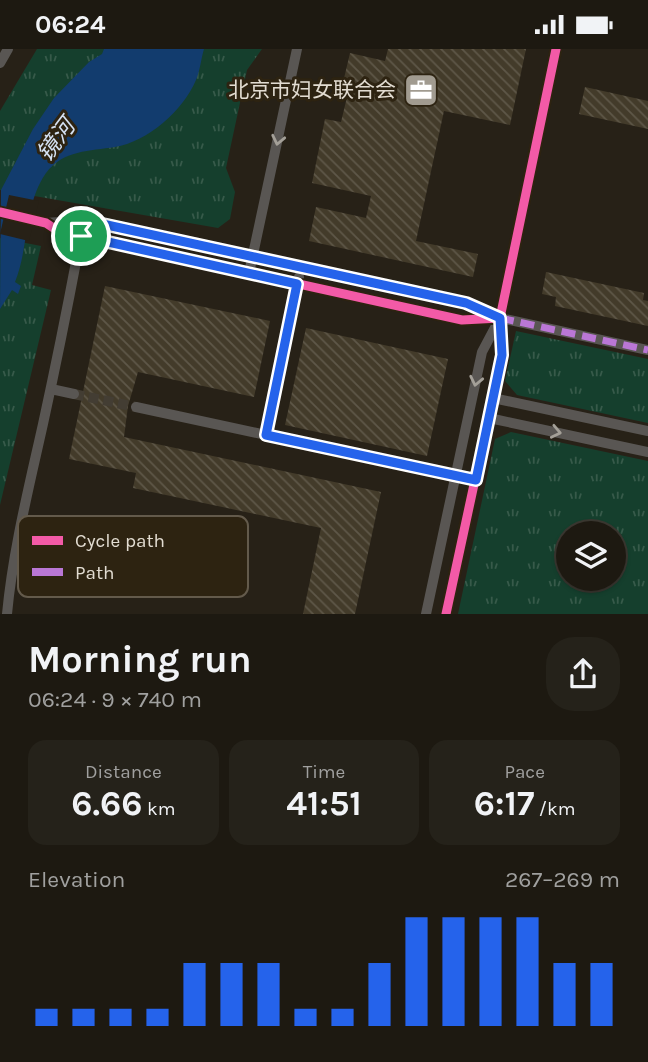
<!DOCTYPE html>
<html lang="en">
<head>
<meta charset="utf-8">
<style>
  body { margin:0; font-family:Karla,"Noto Sans SC",sans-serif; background:#25221a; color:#f1f3f6; height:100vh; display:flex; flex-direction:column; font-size:26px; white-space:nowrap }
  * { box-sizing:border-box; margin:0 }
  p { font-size:23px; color:#a0a09f }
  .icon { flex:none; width:38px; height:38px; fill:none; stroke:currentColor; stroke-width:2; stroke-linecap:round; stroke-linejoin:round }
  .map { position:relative; height:565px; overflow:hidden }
  .side { display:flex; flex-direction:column; background:#1d1911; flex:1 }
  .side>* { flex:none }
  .tools { position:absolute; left:556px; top:472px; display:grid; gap:14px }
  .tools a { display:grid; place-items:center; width:70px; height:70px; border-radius:50%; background:#1d1911; box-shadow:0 2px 5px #0004,0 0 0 2px #3b3831; font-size:35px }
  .pin { position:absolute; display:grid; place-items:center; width:60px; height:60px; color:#fff; margin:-30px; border:4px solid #fff; border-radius:50%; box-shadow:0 2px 7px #0007 }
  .round { display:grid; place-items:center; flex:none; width:74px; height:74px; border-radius:28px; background:#25221a }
  .summary { display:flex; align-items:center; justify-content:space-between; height:119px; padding:0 28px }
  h1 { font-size:38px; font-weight:700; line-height:52px }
  .stats { display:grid; grid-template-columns:repeat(3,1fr); gap:10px; height:119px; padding:7px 28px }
  .stats div { display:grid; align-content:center; border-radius:18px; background:#25221a; text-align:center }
  .stats b { font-size:35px; font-weight:700 }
  .stats small { font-size:19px; font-weight:400 }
  .stats p { font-size:19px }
  .chart { height:196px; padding:14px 28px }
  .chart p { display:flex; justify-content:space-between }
  .chart svg { width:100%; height:126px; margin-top:7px; stroke:#2563eb; stroke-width:6 }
  .status { display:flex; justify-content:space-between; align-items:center; height:49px; padding:0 35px; background:#1d1911; direction:ltr }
  .status svg { height:19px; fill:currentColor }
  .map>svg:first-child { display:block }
  .park { fill:url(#park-tufts); fill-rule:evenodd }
  .water { fill:#123c6e }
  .pier { fill:#272117 }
  .building { fill:url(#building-back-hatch) }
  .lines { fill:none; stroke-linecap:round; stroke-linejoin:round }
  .minor-tunnel { stroke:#433d33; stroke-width:10; stroke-dasharray:10 5; stroke-linecap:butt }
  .minor { stroke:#595653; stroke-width:10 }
  .quiet { stroke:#ba77d6; stroke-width:7; stroke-dasharray:14 7; stroke-linecap:butt }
  .cycleway-casing { stroke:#2d2311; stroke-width:13 }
  .cycleway { stroke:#f35aa7; stroke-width:9 }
  .oneway { stroke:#a4a098 }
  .route-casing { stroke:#fff; stroke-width:14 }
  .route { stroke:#2563eb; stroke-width:9 }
  .labels { text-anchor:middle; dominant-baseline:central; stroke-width:6; stroke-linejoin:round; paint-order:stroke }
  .poi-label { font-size:21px; fill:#e2dcd1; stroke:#2d2311; text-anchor:end }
  .water-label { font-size:23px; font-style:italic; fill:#d5e2f3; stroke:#2d2311 }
  .key { fill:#2d2311; stroke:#635a4b; stroke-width:2 }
  .key-label { font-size:19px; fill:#e2dcd1 }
</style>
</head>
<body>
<div class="status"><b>06:24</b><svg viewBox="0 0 49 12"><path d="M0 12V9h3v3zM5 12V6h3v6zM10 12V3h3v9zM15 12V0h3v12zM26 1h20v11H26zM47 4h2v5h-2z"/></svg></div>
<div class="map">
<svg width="648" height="565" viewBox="0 0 648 565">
  <defs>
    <pattern id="park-tufts" width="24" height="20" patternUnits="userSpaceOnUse" patternTransform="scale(1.75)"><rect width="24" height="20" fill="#153f2d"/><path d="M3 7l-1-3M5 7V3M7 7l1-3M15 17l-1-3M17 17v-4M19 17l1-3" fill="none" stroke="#375a4a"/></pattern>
    <pattern id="building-back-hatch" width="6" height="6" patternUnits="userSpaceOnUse" patternTransform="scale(1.75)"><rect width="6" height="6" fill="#433b2a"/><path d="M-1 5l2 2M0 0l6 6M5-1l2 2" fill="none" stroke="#5e5748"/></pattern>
  </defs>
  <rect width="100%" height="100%" fill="#272117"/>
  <path class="park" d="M37,0H262L247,21L226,119L235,143L230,170L218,179L0,141V62Z
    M0,189L41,197L32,236L51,241L0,456Z
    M516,282L648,310V374L517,346L505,332Z
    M511,383L648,412V565H458L495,390ZM569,485H614V530H569Z"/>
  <path class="water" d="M104,0H204C201,10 200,22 196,31C183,62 147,93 115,98C90,102 63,101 46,124C24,155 29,199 15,233L21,237L18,245L12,241L0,260L1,141L33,80L54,49L89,13L102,5Z"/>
  <path class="pier" d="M9,146L39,152L29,192L0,185Z"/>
  <path class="building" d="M388,0H526L510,76L444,62L416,192L478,205L473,228L309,192L316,158L366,169L371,147L312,134L325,70L341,73L348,44L341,42L350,4L385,12Z
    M585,38L648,52V80L579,65Z
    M546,223L644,244L643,251L648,252V277L555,257L556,248L542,245Z
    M105,237L270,272L254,348L138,323L128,357L124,388L381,443L355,565H303L321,479L133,439L136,424L69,410Z
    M306,279L448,310L427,407L285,376Z"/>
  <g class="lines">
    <path class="minor-tunnel" d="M74,345L136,358"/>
    <path class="minor" d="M0,14L8,0
      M0,163L46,174L55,180L81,187L462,271L498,269
      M46,174L84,171L466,254L500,269L648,301
      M249,224L297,0
      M51,340L74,345
      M493,349L648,382
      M136,358L476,431
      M489,369L648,403
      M266,386L299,228
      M7,565C13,501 29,438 43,375C57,311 70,246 82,181
      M426,565L482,303L499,271
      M446,565L502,306L500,269L556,0"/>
    <path class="quiet" d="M500,269L648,301"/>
    <g class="cycleway-casing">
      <path id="cycleway" d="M0,163L46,174L55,180L81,187L462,271L500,269
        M446,565L502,306L500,269L556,0"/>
    </g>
    <use href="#cycleway" class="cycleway"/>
  </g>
  <defs><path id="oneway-chevron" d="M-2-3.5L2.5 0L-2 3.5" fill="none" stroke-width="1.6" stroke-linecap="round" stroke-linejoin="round" transform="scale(1.75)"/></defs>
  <g class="oneway">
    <use href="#oneway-chevron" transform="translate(278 91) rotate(102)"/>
    <use href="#oneway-chevron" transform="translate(476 332) rotate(102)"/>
    <use href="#oneway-chevron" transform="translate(556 383) rotate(12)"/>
  </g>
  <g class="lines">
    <g class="route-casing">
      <path id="route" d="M84,171L466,254L500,269L502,306L476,431L266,386L297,235L81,187Z"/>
    </g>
    <use href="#route" class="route"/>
  </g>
  <defs>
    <g id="office-square" transform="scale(1.75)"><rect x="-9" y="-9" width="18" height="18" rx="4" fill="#a19b90" stroke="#2d2311"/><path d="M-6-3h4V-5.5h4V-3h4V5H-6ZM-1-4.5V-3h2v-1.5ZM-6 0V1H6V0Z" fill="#fff"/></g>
  </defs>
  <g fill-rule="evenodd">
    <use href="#office-square" x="421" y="41"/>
  </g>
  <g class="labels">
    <g class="poi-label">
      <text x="396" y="41">北京市妇女联合会</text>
    </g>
    <g class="water-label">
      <text transform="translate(56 91) rotate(-53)">镜河</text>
    </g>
  </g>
  <rect x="18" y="467" width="230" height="81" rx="10" class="key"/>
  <rect x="32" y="487" width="31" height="9" fill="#f35aa7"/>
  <rect x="32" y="519" width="31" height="8" fill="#ba77d6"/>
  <g class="key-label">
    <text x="75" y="498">Cycle path</text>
    <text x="75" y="530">Path</text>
  </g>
</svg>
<div class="tools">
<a><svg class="icon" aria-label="layers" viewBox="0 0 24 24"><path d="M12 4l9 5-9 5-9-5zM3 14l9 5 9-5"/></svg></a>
</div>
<div class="pin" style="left:81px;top:187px;background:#1e9e55"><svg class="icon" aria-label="arrive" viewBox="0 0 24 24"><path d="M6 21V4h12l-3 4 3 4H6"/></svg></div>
</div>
<section class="side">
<div class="summary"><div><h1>Morning run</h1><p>06:24 · 9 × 740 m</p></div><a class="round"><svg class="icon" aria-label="share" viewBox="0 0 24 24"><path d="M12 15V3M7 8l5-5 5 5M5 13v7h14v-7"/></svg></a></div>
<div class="stats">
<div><p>Distance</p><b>6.66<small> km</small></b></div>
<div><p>Time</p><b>41:51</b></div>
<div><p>Pace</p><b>6:17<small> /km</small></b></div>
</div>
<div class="chart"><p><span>Elevation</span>267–269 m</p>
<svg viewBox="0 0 160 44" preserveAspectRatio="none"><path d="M5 44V38M15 44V38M25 44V38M35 44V38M45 44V22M55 44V22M65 44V22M75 44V38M85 44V38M95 44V22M105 44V6M115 44V6M125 44V6M135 44V6M145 44V22M155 44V22"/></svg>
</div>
</section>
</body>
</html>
